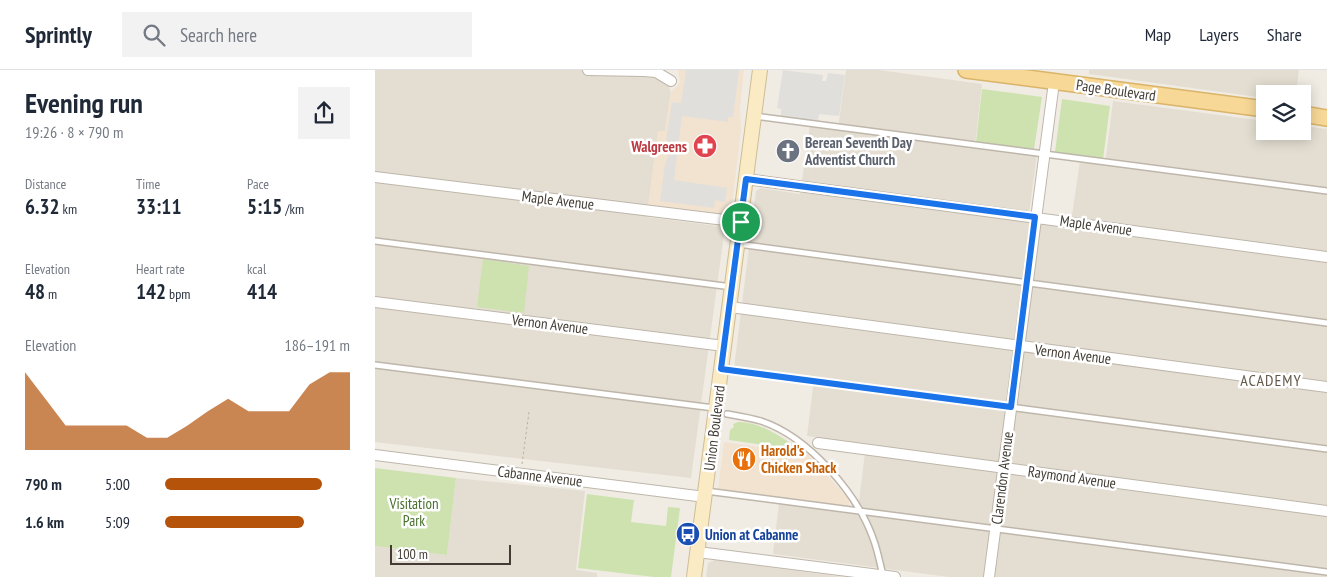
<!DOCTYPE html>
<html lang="en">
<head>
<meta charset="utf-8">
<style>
  body { margin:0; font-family:"PT Sans Narrow",sans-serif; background:#f2f2f3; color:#1f2937; height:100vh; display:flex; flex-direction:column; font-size:19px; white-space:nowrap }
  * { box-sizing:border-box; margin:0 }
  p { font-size:16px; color:#747a83 }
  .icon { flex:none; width:28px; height:28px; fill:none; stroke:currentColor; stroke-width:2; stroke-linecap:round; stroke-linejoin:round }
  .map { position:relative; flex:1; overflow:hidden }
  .sheet { display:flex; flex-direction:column; background:#fff; width:375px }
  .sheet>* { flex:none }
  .buttons { position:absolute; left:881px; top:15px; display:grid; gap:10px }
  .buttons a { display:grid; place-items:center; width:55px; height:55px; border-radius:0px; background:#fff; box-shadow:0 2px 12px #0003; font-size:25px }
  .scale { position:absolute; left:15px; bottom:12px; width:121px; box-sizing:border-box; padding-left:5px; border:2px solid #423c34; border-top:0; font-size:14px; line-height:18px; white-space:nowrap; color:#423c34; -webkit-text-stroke:4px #fff; paint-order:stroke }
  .pin { position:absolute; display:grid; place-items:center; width:42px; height:42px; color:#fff; margin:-21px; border:2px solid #fff; border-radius:50%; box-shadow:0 1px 5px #0007 }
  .round { display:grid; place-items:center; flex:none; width:52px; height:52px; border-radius:0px; background:#f2f2f3 }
  .summary { display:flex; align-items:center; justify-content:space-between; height:85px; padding:0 25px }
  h1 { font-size:28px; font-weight:600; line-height:38px }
  .metrics { display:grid; grid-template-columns:repeat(3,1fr); gap:8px; height:85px; padding:5px 25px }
  .metrics div { display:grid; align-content:center }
  .metrics b { font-size:21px; font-weight:600 }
  .metrics small { font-size:14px; font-weight:400 }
  .metrics p { font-size:14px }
  .chart { height:140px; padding:10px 25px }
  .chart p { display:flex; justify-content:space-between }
  .chart svg { width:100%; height:90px; margin-top:5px; fill:#b45309; opacity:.7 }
  ul { padding:0 25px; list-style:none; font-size:16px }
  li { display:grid; grid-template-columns:80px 60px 1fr; align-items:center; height:38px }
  li i { height:12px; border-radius:6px; background:#b45309 }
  header { display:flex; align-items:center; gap:30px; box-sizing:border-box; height:70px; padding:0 25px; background:#fff; border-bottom:1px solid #e0e1e3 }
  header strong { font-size:24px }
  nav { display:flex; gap:28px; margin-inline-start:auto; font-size:18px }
  .search { width:350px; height:45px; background:#f2f2f3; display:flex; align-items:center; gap:12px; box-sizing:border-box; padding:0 18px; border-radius:0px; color:#747a83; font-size:19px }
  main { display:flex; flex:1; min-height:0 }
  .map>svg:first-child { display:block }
  .residential { fill:#e4ded2 }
  .commercial { fill:#f2e2d0 }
  .green { fill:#cde2af }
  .parking { fill:#e1dfdc }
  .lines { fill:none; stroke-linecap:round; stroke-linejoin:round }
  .service-casing { stroke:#beb6aa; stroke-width:8 }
  .minor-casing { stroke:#beb6aa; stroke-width:12 }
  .secondary-casing { stroke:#cebd96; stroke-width:16 }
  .primary-casing { stroke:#dab468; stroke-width:18 }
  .path { stroke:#bcaf99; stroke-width:1; stroke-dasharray:2.5 2.5; stroke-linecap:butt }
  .service { stroke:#fff; stroke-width:5 }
  .minor { stroke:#fff; stroke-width:10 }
  .secondary { stroke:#faebc4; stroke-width:14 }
  .primary { stroke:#f7d897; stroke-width:15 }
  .route-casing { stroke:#fff; stroke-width:10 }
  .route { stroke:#1a73e8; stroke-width:6 }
  .labels { text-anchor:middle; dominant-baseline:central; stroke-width:5; stroke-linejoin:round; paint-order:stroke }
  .street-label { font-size:15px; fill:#423c34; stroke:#fff }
  .worship-label { font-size:15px; font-weight:bold; fill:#5b616d; stroke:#fff; text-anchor:start }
  .health-label { font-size:15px; font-weight:bold; fill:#be3a42; stroke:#fff; text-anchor:end }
  .food-label { font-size:15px; font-weight:bold; fill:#c56008; stroke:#fff; text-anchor:start }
  .park-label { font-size:15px; fill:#486f2c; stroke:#fff }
  .transit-label { font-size:15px; font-weight:bold; fill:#164399; stroke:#fff; text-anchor:start }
  .neighbourhood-label { font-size:16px; letter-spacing:1px; fill:#645a4c; stroke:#fff }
</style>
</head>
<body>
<header>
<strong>Sprintly</strong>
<div class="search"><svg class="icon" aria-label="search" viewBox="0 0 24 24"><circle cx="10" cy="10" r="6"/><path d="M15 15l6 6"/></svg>Search here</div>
<nav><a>Map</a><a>Layers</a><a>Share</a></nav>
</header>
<main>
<section class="sheet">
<div class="summary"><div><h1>Evening run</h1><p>19:26 · 8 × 790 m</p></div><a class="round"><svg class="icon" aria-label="share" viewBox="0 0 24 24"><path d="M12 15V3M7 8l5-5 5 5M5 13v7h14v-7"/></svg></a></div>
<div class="metrics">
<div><p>Distance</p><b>6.32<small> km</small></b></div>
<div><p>Time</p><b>33:11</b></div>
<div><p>Pace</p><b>5:15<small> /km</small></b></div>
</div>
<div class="metrics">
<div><p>Elevation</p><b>48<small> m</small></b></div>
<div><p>Heart rate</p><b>142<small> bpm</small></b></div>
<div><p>kcal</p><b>414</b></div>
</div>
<div class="chart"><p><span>Elevation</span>186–191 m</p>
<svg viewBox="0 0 160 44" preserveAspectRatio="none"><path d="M0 44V6L10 19L20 32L30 32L40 32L50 32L60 38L70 38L80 32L90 25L100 19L110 25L120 25L130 25L140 12L150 6L160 6V44z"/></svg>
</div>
<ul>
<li><b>790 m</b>5:00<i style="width:85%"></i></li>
<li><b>1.6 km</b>5:09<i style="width:75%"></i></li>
</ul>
</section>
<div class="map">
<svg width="952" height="507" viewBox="0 0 952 507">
  <rect width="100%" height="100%" fill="#f0ece4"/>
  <path class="residential" d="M0,0H292L289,6L296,22L290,61H283L272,147L350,157L316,408L0,372Z
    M471,0H504L607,14L600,75L662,85L653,151L695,159L705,91L730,94L738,31L890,51V61H928V56L952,59V507H574L398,484L404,433L477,442L484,432L491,374L432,366L439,309L359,298L381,121L386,118L425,124L435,55L463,58Z
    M714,0H924L921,24H890V28L714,4Z
    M81,408L210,421L201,500L222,503V507H0V476L72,485Z
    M340,490L469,507H331L333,493Z"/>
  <path class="commercial" d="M303,0H369L365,38L366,59L356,143L352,147L273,136L283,61H290L296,22L302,16L305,12Z
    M349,372L433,384L468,423L474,430V435L471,437L343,419Z"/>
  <path class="green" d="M607,19L667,27L659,79L601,72Z
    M687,29L735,36L728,89L680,82Z
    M108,189L154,196L149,243L102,237Z
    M363,352C384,351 408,368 425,380L354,370L355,360L359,357L358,354Z
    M0,398L81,408L72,485L0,476Z
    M212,424L259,430L256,452L291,456L293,437L305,438L296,507H279L203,498Z"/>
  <path class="parking" d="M311,0H364L358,47H353V52L307,46L299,110L352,118L350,132L340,130L339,138L285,131L290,94L299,74L291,70L297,32L306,33Z
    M408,0L448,5L447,11H451L453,3L470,5L464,46L444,44L443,51L406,46V39L402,38Z"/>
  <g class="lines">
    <g class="service-casing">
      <path id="service" d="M380,46L952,121
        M0,171L357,217
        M363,174L952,253
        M0,295L339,338
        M347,299L952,379
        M352,344C363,346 375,348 386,351C434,367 483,424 499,471C503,482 505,494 508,505
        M331,421L952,502"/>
    </g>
    <g class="minor-casing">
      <path id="minor" d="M213,0L269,1L281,2L296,11
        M0,107L366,152
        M371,109L952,187
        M0,232L349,276
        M355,237L952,317
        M443,373L952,441
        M0,385L330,427
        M323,482L520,507
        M614,507L679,12"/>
    </g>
    <g class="secondary-casing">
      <path id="secondary" d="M319,507L385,0"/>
    </g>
    <g class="primary-casing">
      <path id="primary" d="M591,0L890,39
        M928,44L952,48"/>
    </g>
    <path class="path" d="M147,394L154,342"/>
    <use href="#service" class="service"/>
    <use href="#minor" class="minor"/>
    <use href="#secondary" class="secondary"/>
    <use href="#primary" class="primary"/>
  </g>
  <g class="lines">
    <g class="route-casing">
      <path id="route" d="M371,109L660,147L636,337L346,299Z"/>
    </g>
    <use href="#route" class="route"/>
  </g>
  <defs>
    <g id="pharmacy-disc" transform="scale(1.25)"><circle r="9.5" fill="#e0444e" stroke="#fff"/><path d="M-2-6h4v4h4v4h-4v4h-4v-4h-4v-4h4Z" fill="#fff"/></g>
    <g id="church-disc" transform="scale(1.25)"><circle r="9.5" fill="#6b7280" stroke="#fff"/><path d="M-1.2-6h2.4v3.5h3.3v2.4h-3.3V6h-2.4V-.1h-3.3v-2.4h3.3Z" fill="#fff"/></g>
    <g id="restaurant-disc" transform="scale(1.25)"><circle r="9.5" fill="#e8710a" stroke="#fff"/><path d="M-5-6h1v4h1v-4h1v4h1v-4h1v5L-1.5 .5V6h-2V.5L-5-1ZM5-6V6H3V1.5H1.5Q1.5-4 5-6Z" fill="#fff"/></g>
    <g id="bus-disc" transform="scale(1.25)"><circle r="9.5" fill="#1a4fb4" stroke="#fff"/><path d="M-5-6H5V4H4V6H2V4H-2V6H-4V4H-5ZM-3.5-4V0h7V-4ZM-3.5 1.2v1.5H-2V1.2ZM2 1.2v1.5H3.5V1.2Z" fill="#fff"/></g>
  </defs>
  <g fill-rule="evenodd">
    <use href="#pharmacy-disc" x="330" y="76"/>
    <use href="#church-disc" x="413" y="81"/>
    <use href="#restaurant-disc" x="369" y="389"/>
    <use href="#bus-disc" x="313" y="464"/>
  </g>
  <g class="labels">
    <g class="street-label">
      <text transform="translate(741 20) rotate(8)">Page Boulevard</text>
      <text transform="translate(183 130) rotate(7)">Maple Avenue</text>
      <text transform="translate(721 155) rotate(8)">Maple Avenue</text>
      <text transform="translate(175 254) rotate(7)">Vernon Avenue</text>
      <text transform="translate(698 284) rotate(7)">Vernon Avenue</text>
      <text transform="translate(339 358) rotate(-83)">Union Boulevard</text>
      <text transform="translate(165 406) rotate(7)">Cabanne Avenue</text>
      <text transform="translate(697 407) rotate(8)">Raymond Avenue</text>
      <text transform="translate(627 408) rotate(-83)">Clarendon Avenue</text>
    </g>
    <g class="worship-label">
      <text x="430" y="72">Berean Seventh Day<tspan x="430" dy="17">Adventist Church</tspan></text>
    </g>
    <g class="health-label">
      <text x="312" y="76">Walgreens</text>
    </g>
    <g class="food-label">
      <text x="386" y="380">Harold's<tspan x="386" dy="17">Chicken Shack</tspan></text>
    </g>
    <g class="park-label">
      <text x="39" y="433">Visitation<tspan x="39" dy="17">Park</tspan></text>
    </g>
    <g class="transit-label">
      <text x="330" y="464">Union at Cabanne</text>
    </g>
    <g class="neighbourhood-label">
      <text x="896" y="310">ACADEMY</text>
    </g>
  </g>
</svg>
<div class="buttons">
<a><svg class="icon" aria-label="layers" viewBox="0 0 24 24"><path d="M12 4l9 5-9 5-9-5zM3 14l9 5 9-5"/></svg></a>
</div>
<div class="scale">100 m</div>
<div class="pin" style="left:366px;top:152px;background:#1e9e55"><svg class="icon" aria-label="arrive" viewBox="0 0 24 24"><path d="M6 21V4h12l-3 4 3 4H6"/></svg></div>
</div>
</main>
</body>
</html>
